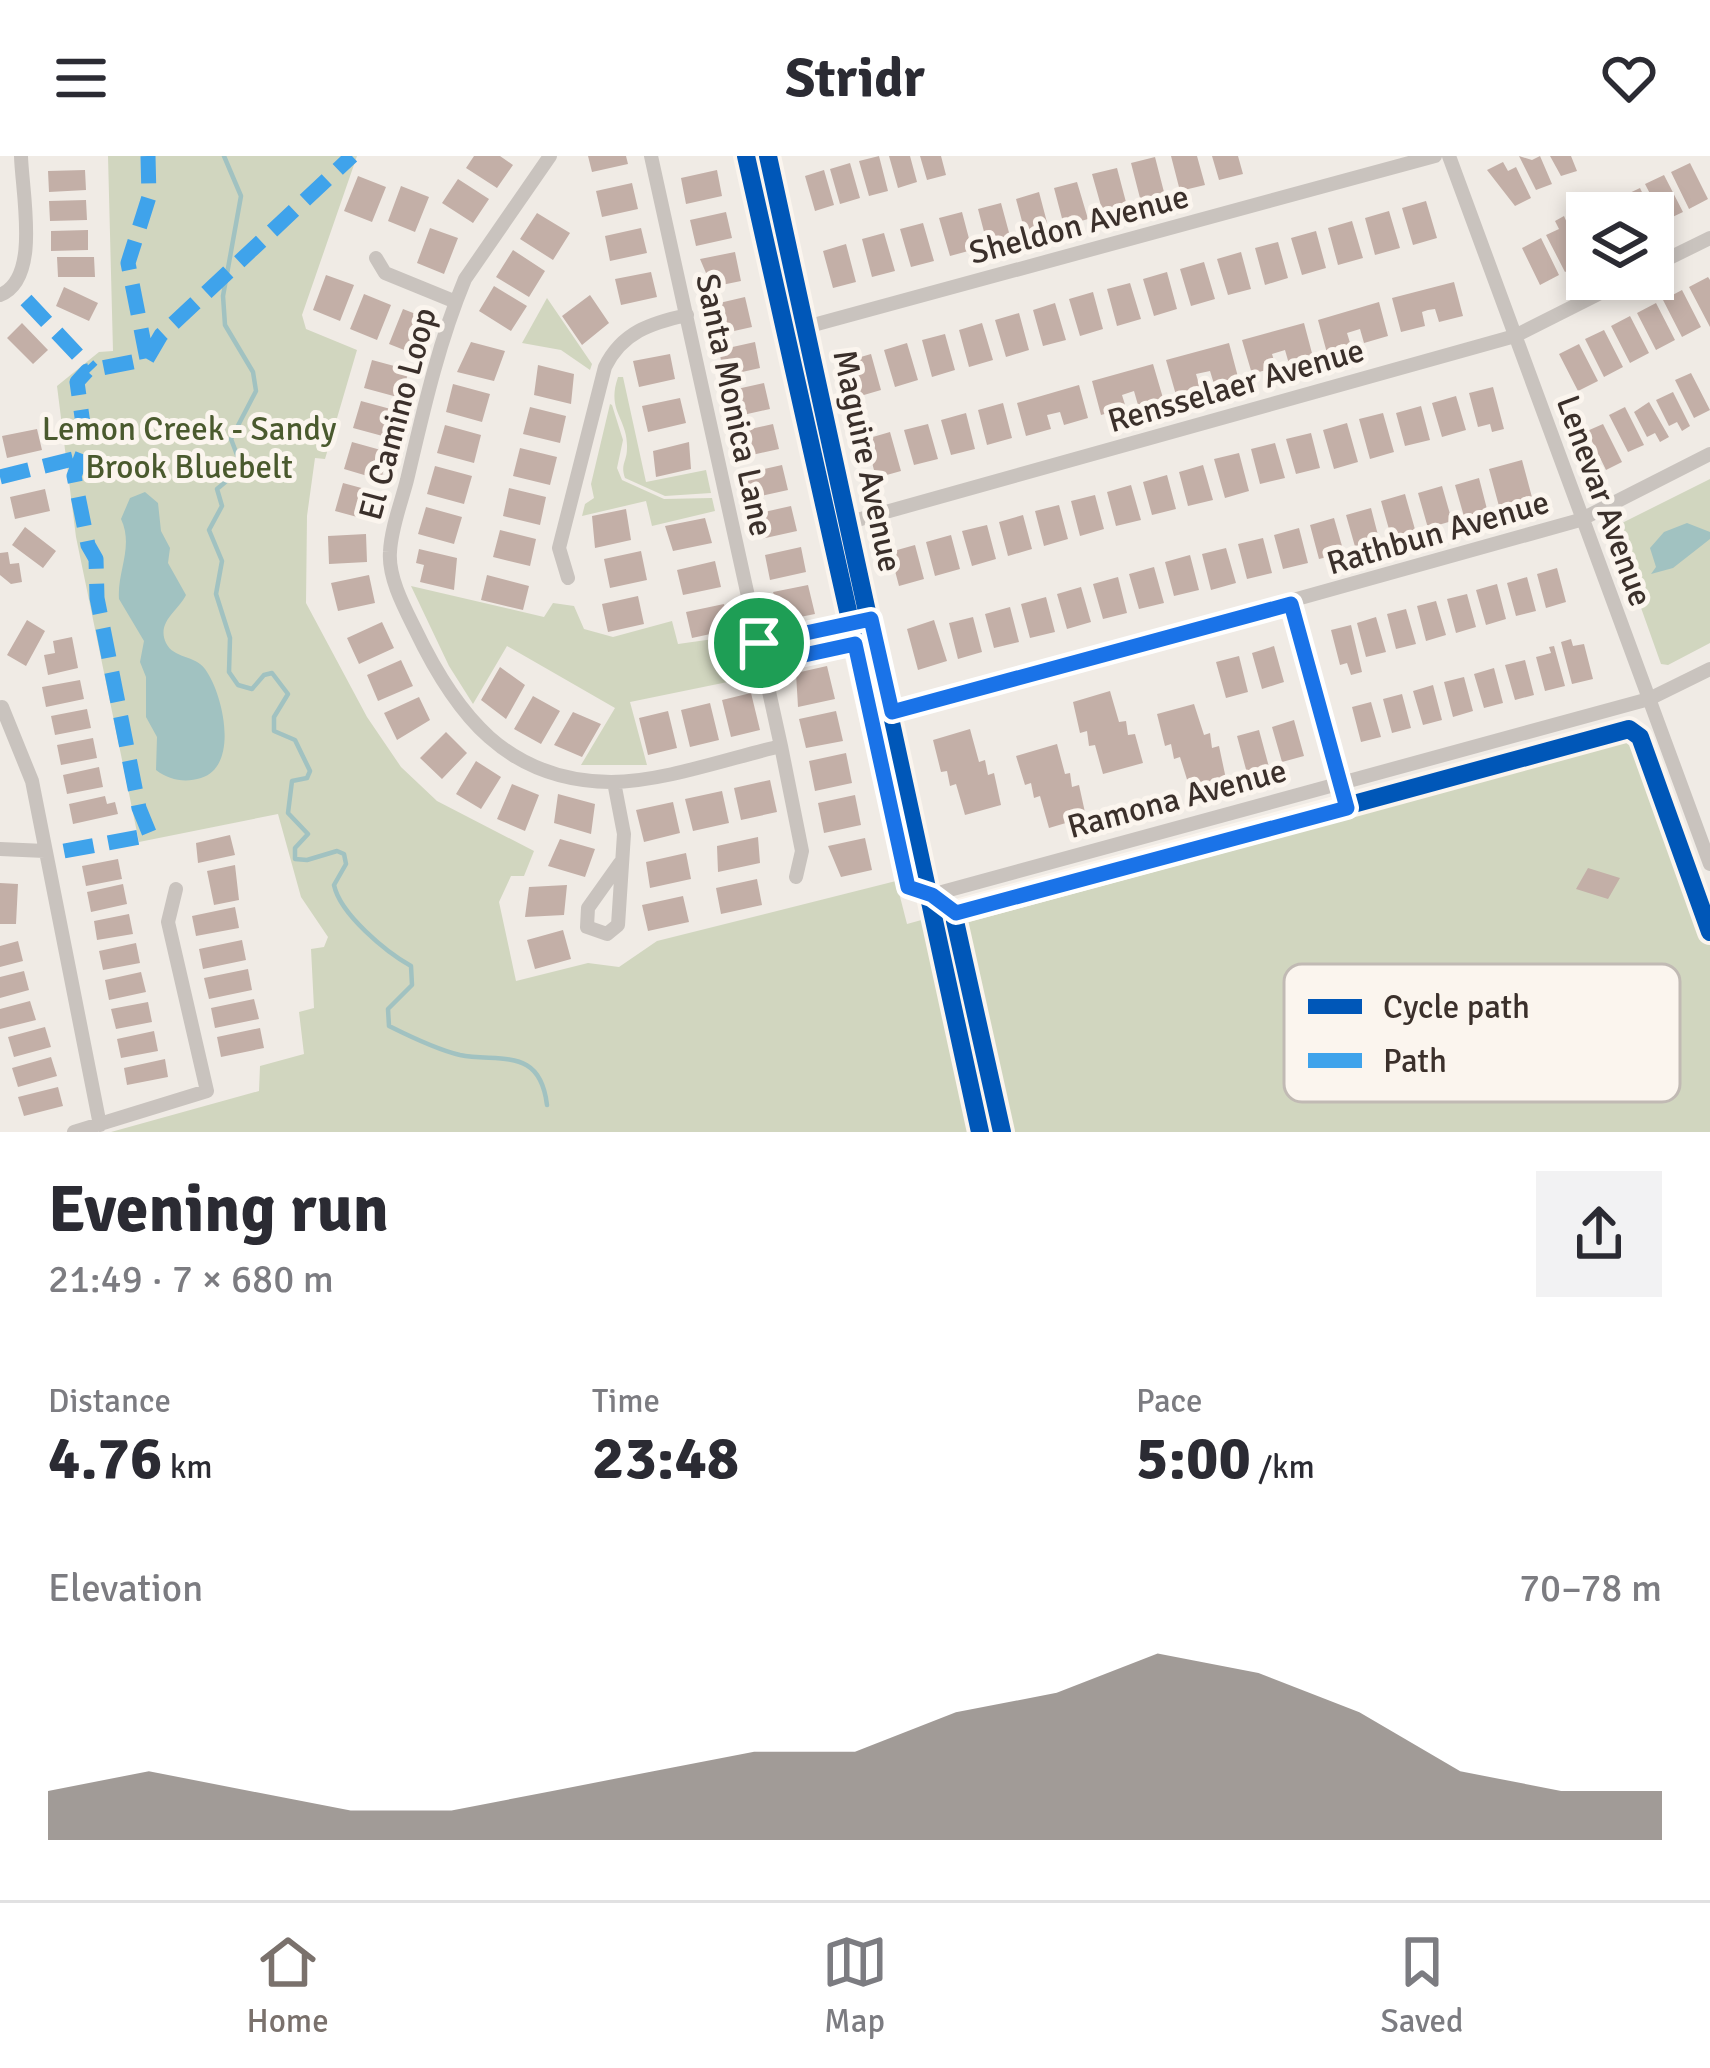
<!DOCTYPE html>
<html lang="en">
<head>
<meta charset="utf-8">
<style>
  body { margin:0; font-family:Signika,sans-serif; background:#f2f2f3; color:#2b2b33; height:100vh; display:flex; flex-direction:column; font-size:45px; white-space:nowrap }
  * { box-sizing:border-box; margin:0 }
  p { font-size:39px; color:#7c7c81 }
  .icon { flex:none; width:66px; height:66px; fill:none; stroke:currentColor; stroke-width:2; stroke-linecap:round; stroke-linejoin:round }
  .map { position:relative; height:976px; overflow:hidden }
  .side { display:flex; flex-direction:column; background:#fff; flex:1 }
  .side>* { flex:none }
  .tools { position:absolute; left:1566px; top:36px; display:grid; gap:24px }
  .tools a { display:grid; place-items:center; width:108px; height:108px; border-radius:0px; background:#fff; box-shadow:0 6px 18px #0003; font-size:60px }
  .pin { position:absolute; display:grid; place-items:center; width:102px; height:102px; color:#fff; margin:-51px; border:6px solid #fff; border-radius:50%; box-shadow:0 3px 12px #0007 }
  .round { display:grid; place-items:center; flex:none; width:126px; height:126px; border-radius:0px; background:#f2f2f3 }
  .headline { display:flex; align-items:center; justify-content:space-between; height:204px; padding:0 48px }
  h1 { font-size:66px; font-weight:700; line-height:90px }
  .figures { display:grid; grid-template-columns:repeat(3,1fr); gap:18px; height:204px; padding:12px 48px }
  .figures div { display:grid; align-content:center }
  .figures b { font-size:60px; font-weight:700 }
  .figures small { font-size:33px; font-weight:400 }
  .figures p { font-size:33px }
  .chart { height:336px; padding:24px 48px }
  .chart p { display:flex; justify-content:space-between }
  .chart svg { width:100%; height:216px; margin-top:12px; fill:#7a716c; opacity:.7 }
  header { display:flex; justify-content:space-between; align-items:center; height:156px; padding:0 48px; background:#fff; font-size:54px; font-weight:700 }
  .tabs { display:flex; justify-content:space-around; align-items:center; height:168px; border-top:3px solid #e1e1e2; background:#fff; font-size:33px; color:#7c7c81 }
  .tabs a { display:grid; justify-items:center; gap:6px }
  .tabs .active { color:#7a716c }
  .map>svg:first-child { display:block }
  .green { fill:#d1d6bf }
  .water { fill:#a1c2c1 }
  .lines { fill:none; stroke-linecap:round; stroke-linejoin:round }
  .stream { stroke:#a1c2c1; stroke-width:4.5 }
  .building { fill:#c3afa7 }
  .minor { stroke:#c9c3be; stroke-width:14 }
  .quiet { stroke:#3fa3eb; stroke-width:15; stroke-dasharray:30 15; stroke-linecap:butt }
  .cycleway-casing { stroke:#fbf5ee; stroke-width:26 }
  .cycleway { stroke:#0057b8; stroke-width:18 }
  .route-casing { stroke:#fff; stroke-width:24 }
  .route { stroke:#1a73e8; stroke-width:15 }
  .labels { text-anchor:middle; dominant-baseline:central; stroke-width:10; stroke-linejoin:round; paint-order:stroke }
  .street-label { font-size:33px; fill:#3b302b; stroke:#fbf5ee }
  .park-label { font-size:33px; fill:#4a5a2e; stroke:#fbf5ee }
  .key { fill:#fbf5ee; stroke:#c1bab4; stroke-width:3 }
  .key-label { font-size:33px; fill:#3b302b }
</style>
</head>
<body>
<header><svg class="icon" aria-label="menu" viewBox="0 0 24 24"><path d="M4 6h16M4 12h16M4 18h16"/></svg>Stridr<svg class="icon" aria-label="heart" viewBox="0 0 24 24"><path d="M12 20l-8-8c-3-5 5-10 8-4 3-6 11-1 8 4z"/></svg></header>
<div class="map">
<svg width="1710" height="976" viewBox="0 0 1710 976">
  <rect width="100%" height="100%" fill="#f0ebe5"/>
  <path class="green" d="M108,0H357L302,159L306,173L357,194L325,303L315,302L307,360L306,447L367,561L401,611L437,645L534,695L524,720H511L499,746L516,825L588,807L619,811L657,785L896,725L907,768L1635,567L1710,764V976H111L259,935L260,910L304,898L299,856L314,852L311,793L324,791L328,781L301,741L278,658L139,686L76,381L57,230L99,196L113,195Z
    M547,142L592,208L590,214L561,194L522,187Z
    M618,221H623L646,326L706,314L711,337L665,340L625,322C620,308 627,306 627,292C628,262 606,256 618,221Z
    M610,248L612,249L623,284L617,312L622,324L664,343L712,342L715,355L652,370L646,345L582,360L585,348L594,342L591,328Z
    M1710,323V487L1668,509L1661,508L1614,376L1616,370Z
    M411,430L544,461L553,447L574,450L584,473L613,481L672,465L678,488L742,479L752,521L630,546L647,609H581L615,552L507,490L473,548L449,510Z"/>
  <path class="water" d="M145,336L158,347L161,375L170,392L168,407L186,439C179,454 156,466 166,487C174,503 195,499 205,513C223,537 240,610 201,622C185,627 169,624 156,614L157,581L146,561V521L140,506L144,485L119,443C117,415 134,391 121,363L130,342Z
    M1687,367L1710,376V383L1673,412L1651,418L1656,411L1650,392L1664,376Z"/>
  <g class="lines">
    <path class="stream" d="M224,0L241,40L223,140L225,169L253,216L256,235L231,283L242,312L217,333L222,350L209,374L222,405L216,438L230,482L229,516L238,529L252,533L264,519L272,517L288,538L274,561V575L295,584L310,615L307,622L292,625L288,657L308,678L295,692V703L307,704L337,695L344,698L346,708L334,729C340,758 386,796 411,810L412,829L388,853L389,870C409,880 438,894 460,899C500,907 540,890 547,949"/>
  </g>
  <path class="building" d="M474,0H500L513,9L497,32L466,12Z
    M588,0H626L628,8L592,16Z
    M879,0L888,35L869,40L859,5Z
    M889,0H910L917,26L898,32Z
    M920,0H941L946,19L927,24Z
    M1171,0H1197L1205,29L1180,35Z
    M1212,0H1238L1243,18L1219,24Z
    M1519,0L1532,4L1540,0L1552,28L1536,34Z
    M1550,0H1571L1577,15L1561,20Z
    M1155,1L1165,40L1141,46L1131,7Z
    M1503,6L1508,15L1516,11L1531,42L1515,50L1487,14Z
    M850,7L860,42L840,48L830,13Z
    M1690,7L1708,43L1689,53L1671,16Z
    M1117,12L1127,50L1103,57L1092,18Z
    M85,14L86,34L49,36L48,15Z
    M717,14L722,40L686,48L681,22Z
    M824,14L834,49L815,55L805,20Z
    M1664,19L1683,56L1664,65L1645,28Z
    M358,20L386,31L372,66L344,55Z
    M458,23L489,43L473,67L442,47Z
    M1077,26L1088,63L1064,70L1054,32Z
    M632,27L638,53L602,61L596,35Z
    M401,30L429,41L415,76L388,65Z
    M1640,32L1652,57H1629L1621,41Z
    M1039,36L1049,74L1026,80L1016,43Z
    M86,44L87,64L50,65L49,45Z
    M1426,45L1437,82L1413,89L1402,52Z
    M1001,47L1011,84L988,91L978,53Z
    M1389,55L1400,92L1375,99L1365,62Z
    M726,56L732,82L696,90L690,64Z
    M962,56L972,94L950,100L939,62Z
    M537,57L570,77L553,104L520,83Z
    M1564,60L1584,106L1565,116L1546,79L1559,73L1555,65Z
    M1352,65L1363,102L1338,109L1328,72Z
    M923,67L934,105L911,111L900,73Z
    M430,72L458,82L444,118L417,107Z
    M641,72L647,97L610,105L605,80Z
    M88,74V94L51,95V75Z
    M1316,75L1326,112L1302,119L1291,82Z
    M884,77L895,115L872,121L862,83Z
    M1541,82L1559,119L1540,129L1522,92Z
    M1278,86L1288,122L1265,129L1255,92Z
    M846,88L856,126L833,132L823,95Z
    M513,94L545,115L529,141L496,121Z
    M735,96L741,125L712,131L700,103Z
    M1241,96L1251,133L1228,139L1217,103Z
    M57,101H94L95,121H58Z
    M1204,106L1215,143L1191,150L1180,113Z
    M651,116L657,141L621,149L615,123Z
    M1167,116L1177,153L1154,160L1143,123Z
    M326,119L354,129L340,165L313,154Z
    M1708,121L1710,124V171L1689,131Z
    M1454,126L1463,160L1439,166L1435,153L1428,154L1422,156L1425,170L1401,176L1392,142Z
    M1130,127L1141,163L1117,170L1107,133Z
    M494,130L527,150L511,175L479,155Z
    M64,131L98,147L89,165L56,150Z
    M1682,134L1701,171L1682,181L1663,144Z
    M1093,136L1103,173L1080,180L1069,143Z
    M364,138L391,149L377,184L350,173Z
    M590,139L609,167L582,189L562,160Z
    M745,141L752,171L716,179L715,148Z
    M1379,146L1388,180L1364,187L1360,173L1347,177L1351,190L1327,197L1318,164Z
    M1055,147L1066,184L1043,190L1033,154Z
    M1656,147L1675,184L1656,194L1637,157Z
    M403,153L431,164L417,199L389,188Z
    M1019,157L1029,194L1006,201L995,164Z
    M1630,160L1649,197L1630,207L1611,170Z
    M22,167L48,194L33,208L7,182Z
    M982,167L993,204L969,211L959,174Z
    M1304,167L1313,201L1289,208L1285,194L1272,198L1276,211L1252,218L1242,184Z
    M1604,174L1623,211L1604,221L1585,183Z
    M945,178L955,214L932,221L922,184Z
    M471,186L505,195L494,225L457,216Z
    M755,186L760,212L724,220L719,194Z
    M907,187L918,224L895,231L884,194Z
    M1229,187L1238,221L1214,228L1210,215L1196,218L1200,232L1176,239L1166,204Z
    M1579,188L1598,225L1578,235L1559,198Z
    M670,198L675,223L639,231L633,205Z
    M871,198L881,234L857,241L847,205Z
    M372,204L409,214L401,242L364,232Z
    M1153,208L1163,242L1138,249L1134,235L1122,239L1126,252L1101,259L1092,225Z
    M538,209L574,218L571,248L534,239Z
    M1691,217L1710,254L1694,262L1675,224Z
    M764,227L770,253L734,261L728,235Z
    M453,228L490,238L482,266L446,256Z
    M1079,229L1088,262L1064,269L1060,256L1047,259L1051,273L1026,280L1017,247Z
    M1493,231L1504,273L1492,276L1490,268L1478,271L1469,237Z
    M1673,236L1690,270L1682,275L1677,266L1669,270L1656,244Z
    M1456,240L1466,274L1442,281L1432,247Z
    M680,242L686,267L648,276L642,250Z
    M361,245L398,255L390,282L353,272Z
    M1649,246L1669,281L1660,286L1655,277L1647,281L1634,256Z
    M1003,247L1012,282L987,289L978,254Z
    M1421,250L1430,284L1405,290L1396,257Z
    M530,251L566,260L560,287L523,278Z
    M1625,251L1644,289L1628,296L1609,259Z
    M966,257L975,293L951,299L941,264Z
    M1383,257L1394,296L1370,303L1359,263Z
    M1347,267L1358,306L1334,313L1323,274Z
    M773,268L779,293L743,301L737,276Z
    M928,268L938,303L914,309L904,274Z
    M1603,268L1622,306L1606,314L1587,275Z
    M445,269L481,279L474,307L437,297Z
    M37,273L42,294L7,302L2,280Z
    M890,276L901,315L876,322L866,283Z
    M1311,277L1320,312L1296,318L1286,283Z
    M352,286L388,296L381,324L344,313Z
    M689,286L691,313L656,321L653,295Z
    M1275,287L1285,322L1260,328L1251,293Z
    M520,292L557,301L550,329L513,320Z
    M1239,297L1249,335L1225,342L1214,303Z
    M1522,304L1533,345L1500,354L1489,313Z
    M782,309L788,334L752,342L746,317Z
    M1203,309L1213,344L1188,350L1179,316Z
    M435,310L472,320L464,348L427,338Z
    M1167,319L1176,353L1152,359L1143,326Z
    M1479,322L1488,357L1465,364L1455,329Z
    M343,327L380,337L372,365L335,355Z
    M1131,329L1141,364L1116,370L1107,336Z
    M1442,330L1452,365L1428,372L1418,337Z
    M509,332L546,341L540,369L503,360Z
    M45,333L50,355L15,363L10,341Z
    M1405,338L1416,377L1392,384L1381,345Z
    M1095,339L1104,373L1080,380L1071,345Z
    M1059,349L1068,383L1044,390L1035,355Z
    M791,350L797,375L761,383L755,358Z
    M426,351L462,361L454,388L418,378Z
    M1371,352L1380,387L1356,394L1346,359Z
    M626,353L631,384L595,392L592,360Z
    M1023,359L1032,393L1008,400L999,366Z
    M705,362L712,387L673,395L665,370Z
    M1334,362L1344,397L1319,403L1310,369Z
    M987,369L996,403L972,410L962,375Z
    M25,371L56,395L43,412L12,389Z
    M1299,372L1308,407L1283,413L1274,379Z
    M500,374L536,383L530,410L493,401Z
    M366,378L367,406L329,408L328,380Z
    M951,379L960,413L935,420L926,386Z
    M1263,382L1272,417L1247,423L1238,388Z
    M915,389L924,423L899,430L890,396Z
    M801,391L806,416L770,424L765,399Z
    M1226,392L1236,427L1211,434L1202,398Z
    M419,393L457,402L454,434L420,426L424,409L416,407Z
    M641,395L647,424L610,432L604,403Z
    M8,396L10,408L19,407L22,426L11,428L0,419V397Z
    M1190,399L1199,434L1174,440L1165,406Z
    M715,405L721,431L683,439L677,414Z
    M1154,411L1164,447L1139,453L1129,418Z
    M1557,412L1566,446L1546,452L1537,418Z
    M369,419L375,447L338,455L331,427Z
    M487,419L529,430L523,454L481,444Z
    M1118,421L1127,457L1103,463L1093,428Z
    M1527,421L1536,455L1516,460L1507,427Z
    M1497,428L1506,463L1486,469L1476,434Z
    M808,429L815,458L785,464L773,436Z
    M1081,431L1091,466L1067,473L1057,438Z
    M1467,438L1476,471L1456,477L1447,443Z
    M638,440L644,468L608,476L602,448Z
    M1046,441L1055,476L1030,482L1021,448Z
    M1436,445L1446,479L1426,485L1417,450Z
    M724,448L729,474L692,482L686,456Z
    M1010,451L1019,486L994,492L985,458Z
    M1406,453L1416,488L1396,493L1387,458Z
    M973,461L982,496L958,503L949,467Z
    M1376,461L1386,496L1366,501L1357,467Z
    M27,464L45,475L26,510L7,499Z
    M934,464L947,505L918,514L907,473Z
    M382,466L394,492L359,508L347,482Z
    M1351,469L1362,516L1351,519L1347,507L1340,509L1331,474Z
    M72,481L78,512L48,519L44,499L55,497L53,485Z
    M1571,483L1573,490L1584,488L1593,523L1572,528L1561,486Z
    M1274,490L1284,526L1262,533L1252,497Z
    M1554,490L1565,530L1545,535L1536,501L1551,497L1549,491Z
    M1239,500L1248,536L1226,542L1216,506Z
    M401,504L413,530L378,545L367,519Z
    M1525,504L1534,539L1515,544L1505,509Z
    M827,510L835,543L798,551L796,517Z
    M500,511L525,529L506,563L481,544Z
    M1494,512L1503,547L1484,552L1474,518Z
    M1464,521L1473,555L1453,561L1444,526Z
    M80,524L84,543L46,551L42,531Z
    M1433,529L1442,564L1423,569L1413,535Z
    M1110,535L1119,566L1126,565L1128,579L1135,578L1143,607L1103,618L1095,589L1089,590L1087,575L1080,577L1073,546Z
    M751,537L760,574L731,581L722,544Z
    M1402,538L1411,572L1392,577L1383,543Z
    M533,540L560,555L541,588L514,573Z
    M419,541L430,564L397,584L384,557Z
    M1371,546L1381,581L1361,586L1352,551Z
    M710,547L719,584L690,591L681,554Z
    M1194,548L1204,579L1210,577L1212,592L1219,590L1226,623L1190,633L1180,601L1174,603L1171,588L1165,590L1157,558Z
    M87,553L91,572L55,579L51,560Z
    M668,555L677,592L648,599L639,562Z
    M836,555L843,585L806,592L799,563Z
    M573,556L601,568L582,601L554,589Z
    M1294,564L1304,600L1282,606L1272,571Z
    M970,573L979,606L985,604L988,619L994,617L1001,649L965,659L956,628L950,630L947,615L941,616L933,584Z
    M1259,574L1269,611L1247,617L1237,580Z
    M446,576L467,597L442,623L420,602Z
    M93,582L97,602L61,609L57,589Z
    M1057,588L1065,618L1070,617L1072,631L1079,629L1086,661L1049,672L1040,640L1034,642L1031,627L1025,629L1016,600Z
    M846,597L852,627L815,635L809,605Z
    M476,605L501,621L481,653L456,638Z
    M99,611L103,631L67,638L63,619Z
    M770,624L777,656L741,664L734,632Z
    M512,628L539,639L525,675L497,663Z
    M722,635L729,667L693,675L685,643Z
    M558,638L595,648L591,678L554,667Z
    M855,639L861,669L824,677L818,647Z
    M105,640L107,648L115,646L118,658L73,668L69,648Z
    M673,646L680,677L644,686L636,654Z
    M230,679L235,699L198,707L196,687Z
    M758,681L760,707L718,716L717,690Z
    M865,682L872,714L841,721L828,690Z
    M560,683L595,693L585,721L548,710Z
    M686,697L691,723L650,732L646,706Z
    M118,703L122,723L86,730L82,710Z
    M235,709L239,744L214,749L207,715Z
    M1588,712L1620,722L1608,743L1576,733Z
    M757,723L762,749L721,758L716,732Z
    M0,727L18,728L16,768H0Z
    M123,728L127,748L91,756L87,736Z
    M567,729L564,759L525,761L529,731Z
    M683,740L689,766L648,775L642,749Z
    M235,751L239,772L196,780L192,760Z
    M129,758L133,778L97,784L94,765Z
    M563,774L571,803L535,813L527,784Z
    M242,784L246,804L203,813L199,793Z
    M18,785L23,805L0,811V790Z
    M136,787L140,807L103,814L99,795Z
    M248,813L252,834L209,843L204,822Z
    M24,815L29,834L0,842V821Z
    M141,816L146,836L109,844L105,824Z
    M254,843L259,863L215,872L211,852Z
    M30,845L36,864L0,873V853Z
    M148,846L152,866L116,873L111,853Z
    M45,871L51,891L14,901L8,881Z
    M260,872L264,892L221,901L217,881Z
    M154,875L158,895L121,902L117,883Z
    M51,901L57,920L18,931L12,912Z
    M165,903L168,921L127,929L124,912Z
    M58,931L63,950L24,960L18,941Z"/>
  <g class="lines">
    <path class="minor" d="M550,0L465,123C438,188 423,256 407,324C401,347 391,373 390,396C388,421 404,451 415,473C456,559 507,625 611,626C662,626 730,602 781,590
      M651,0L781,590L802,695L796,721
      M768,0L980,976
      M1449,0L1710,708
      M376,102L385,117L456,146
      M1653,110L1710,82
      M0,139C41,123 22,38 21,0
      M806,171L1435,0
      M850,366L1515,180L1628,123
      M568,422L559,392L605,211C622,176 651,167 687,159
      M1291,448L1341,626
      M759,487L871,463
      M763,508L876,484
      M2,551L32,625L100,969
      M892,556L1580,364L1710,298
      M614,626L624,678L618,769L607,778L587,771L588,752L620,707
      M0,693L45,695
      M931,739L1649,543L1710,513
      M74,976L207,935L168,766L176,733"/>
    <path class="quiet" d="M26,144L92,214
      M147,203L161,179L352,0
      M0,321L81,301
      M64,695L150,679L139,652L97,442L96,403L88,389L74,320L86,289L77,226L87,215L147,203L128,107L149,41L148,0"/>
    <g class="cycleway-casing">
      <path id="cycleway" d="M746,0L876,580
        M768,0L980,976
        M1002,976L955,765L956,757L964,754L1629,573L1640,581L1710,776"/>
    </g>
    <use href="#cycleway" class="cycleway"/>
  </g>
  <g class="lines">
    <g class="route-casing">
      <path id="route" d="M1291,448L1347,652L956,757L932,739L908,731L855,488L763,508L759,487L871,463L892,556Z"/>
    </g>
    <use href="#route" class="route"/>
  </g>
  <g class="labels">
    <g class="street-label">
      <text transform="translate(1079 69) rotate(-15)">Sheldon Avenue</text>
      <text transform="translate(1236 230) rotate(-16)">Rensselaer Avenue</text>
      <text transform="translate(734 249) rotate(78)">Santa Monica Lane</text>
      <text transform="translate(398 258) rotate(-75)">El Camino Loop</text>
      <text transform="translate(867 305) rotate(78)">Maguire Avenue</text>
      <text transform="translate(1604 345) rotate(70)">Lenevar Avenue</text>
      <text transform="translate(1438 377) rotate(-16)">Rathbun Avenue</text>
      <text transform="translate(1177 643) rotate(-15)">Ramona Avenue</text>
    </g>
    <g class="park-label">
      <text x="189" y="273">Lemon Creek - Sandy<tspan x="189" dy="38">Brook Bluebelt</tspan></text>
    </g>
  </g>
  <rect x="1284" y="808" width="396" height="138" rx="18" class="key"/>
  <rect x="1308" y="843" width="54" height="15" fill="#0057b8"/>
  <rect x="1308" y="897" width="54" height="15" fill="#3fa3eb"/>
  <g class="key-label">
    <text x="1383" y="862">Cycle path</text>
    <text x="1383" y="916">Path</text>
  </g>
</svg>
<div class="tools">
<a><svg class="icon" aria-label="layers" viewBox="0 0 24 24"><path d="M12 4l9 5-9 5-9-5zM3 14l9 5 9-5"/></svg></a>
</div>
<div class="pin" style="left:759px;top:487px;background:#1e9e55"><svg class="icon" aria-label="arrive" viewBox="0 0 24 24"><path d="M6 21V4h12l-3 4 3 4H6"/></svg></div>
</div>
<section class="side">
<div class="headline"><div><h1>Evening run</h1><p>21:49 · 7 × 680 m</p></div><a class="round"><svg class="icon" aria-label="share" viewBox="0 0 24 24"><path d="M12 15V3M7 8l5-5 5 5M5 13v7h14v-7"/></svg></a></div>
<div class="figures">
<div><p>Distance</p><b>4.76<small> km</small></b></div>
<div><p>Time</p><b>23:48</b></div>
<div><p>Pace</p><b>5:00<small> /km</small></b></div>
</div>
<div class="chart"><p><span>Elevation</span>70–78 m</p>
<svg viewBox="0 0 160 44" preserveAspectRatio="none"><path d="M0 44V34L10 30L20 34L30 38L40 38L50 34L60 30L70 26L80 26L90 18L100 14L110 6L120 10L130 18L140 30L150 34L160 34V44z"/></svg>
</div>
</section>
<nav class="tabs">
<a class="active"><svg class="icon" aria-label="home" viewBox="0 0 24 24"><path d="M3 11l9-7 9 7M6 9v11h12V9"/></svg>Home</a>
<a><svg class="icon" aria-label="map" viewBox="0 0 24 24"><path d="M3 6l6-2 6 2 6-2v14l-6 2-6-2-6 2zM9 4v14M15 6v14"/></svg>Map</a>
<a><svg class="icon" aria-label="saved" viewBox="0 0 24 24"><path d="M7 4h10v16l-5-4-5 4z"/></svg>Saved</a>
</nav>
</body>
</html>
